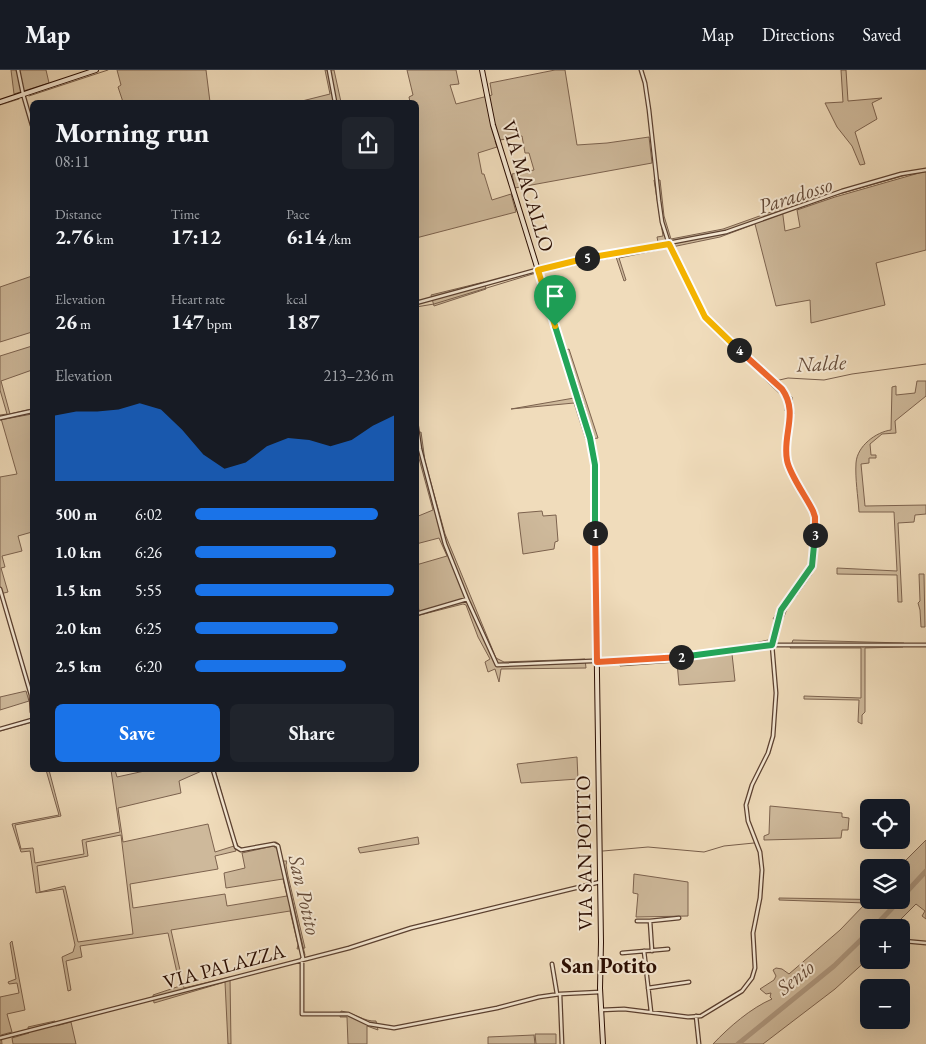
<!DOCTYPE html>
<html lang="en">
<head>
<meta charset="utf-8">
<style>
  body { margin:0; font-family:"EB Garamond",serif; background:#20242c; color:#f1f3f6; height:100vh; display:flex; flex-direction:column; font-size:19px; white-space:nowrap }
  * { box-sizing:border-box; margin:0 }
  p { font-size:16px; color:#9ea1a6 }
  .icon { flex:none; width:28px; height:28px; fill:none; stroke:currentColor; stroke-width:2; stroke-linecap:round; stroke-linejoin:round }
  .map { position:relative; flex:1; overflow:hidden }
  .side { position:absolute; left:30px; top:30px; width:389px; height:672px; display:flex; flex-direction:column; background:#171b24; border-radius:8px; box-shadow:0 5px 20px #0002 }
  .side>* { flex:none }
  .tools { position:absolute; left:860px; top:729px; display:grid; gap:10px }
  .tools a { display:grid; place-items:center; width:50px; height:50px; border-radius:8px; background:#171b24; box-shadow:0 5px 20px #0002; font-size:25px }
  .pin { position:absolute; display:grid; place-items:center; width:42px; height:42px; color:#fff; margin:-51px -21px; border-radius:50% 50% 50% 0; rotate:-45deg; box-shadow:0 0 5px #0007 }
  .pin .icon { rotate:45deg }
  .km { position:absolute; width:25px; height:25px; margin:-12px; border-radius:50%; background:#222; color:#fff; font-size:14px; line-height:25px; text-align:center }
  .round { display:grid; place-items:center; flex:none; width:52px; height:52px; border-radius:8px; background:#20242c }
  .head { display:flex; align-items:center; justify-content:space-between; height:85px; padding:0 25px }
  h1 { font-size:28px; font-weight:700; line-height:38px }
  .stats { display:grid; grid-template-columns:repeat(3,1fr); gap:8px; height:85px; padding:5px 25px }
  .stats div { display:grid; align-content:center }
  .stats b { font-size:21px; font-weight:700 }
  .stats small { font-size:14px; font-weight:400 }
  .stats p { font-size:14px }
  .chart { height:140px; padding:10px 25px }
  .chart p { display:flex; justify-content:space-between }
  .chart svg { width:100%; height:90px; margin-top:5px; fill:#1a73e8; opacity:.7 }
  .action { display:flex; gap:10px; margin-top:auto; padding:10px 25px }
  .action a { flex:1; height:58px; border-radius:8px; background:#1a73e8; color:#fff; font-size:20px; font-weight:700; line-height:58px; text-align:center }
  .action a+a { background:#20242c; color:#f1f3f6 }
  ul { padding:0 25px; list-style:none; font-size:16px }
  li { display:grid; grid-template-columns:80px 60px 1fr; align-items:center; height:38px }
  li i { height:12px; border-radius:6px; background:#1a73e8 }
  header { display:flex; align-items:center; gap:30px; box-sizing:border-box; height:70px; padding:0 25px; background:#171b24; border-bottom:1px solid #363941 }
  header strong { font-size:24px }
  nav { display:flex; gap:28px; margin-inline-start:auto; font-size:18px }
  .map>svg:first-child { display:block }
  .green { fill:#ceb99b; stroke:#7c624e; fill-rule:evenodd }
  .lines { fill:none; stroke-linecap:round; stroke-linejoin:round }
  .stream { stroke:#785e4b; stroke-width:1 }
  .river { stroke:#ac957c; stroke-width:5 }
  .street-casing { stroke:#5b4030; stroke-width:5 }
  .secondary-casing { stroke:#290c01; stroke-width:6 }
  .street { stroke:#f5e8d3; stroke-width:2.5 }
  .secondary { stroke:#f5e8d3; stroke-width:4 }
  .split-1-casing { stroke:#fff; stroke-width:10 }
  .split-2-casing { stroke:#fff; stroke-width:10 }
  .split-3-casing { stroke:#fff; stroke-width:10 }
  .split-4-casing { stroke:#fff; stroke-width:10 }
  .split-5-casing { stroke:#fff; stroke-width:10 }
  .split-6-casing { stroke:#fff; stroke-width:10 }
  .split-1 { stroke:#22a559; stroke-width:6 }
  .split-2 { stroke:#f0652b; stroke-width:6 }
  .split-3 { stroke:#22a559; stroke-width:6 }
  .split-4 { stroke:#f0652b; stroke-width:6 }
  .split-5 { stroke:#f5b400; stroke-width:6 }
  .split-6 { stroke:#f5b400; stroke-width:6 }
  .labels { text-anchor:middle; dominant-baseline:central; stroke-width:4; stroke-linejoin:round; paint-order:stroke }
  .street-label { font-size:20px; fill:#290c01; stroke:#f5e8d3 }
  .water-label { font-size:21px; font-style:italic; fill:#644a38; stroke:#f5e8d3 }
  .quarter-label { font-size:22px; font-weight:bold; fill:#290c01; stroke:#f5e8d3 }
</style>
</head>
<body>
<header>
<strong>Map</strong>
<nav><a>Map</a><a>Directions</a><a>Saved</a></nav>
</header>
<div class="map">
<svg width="926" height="974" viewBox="0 0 926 974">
  <rect width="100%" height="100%" fill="#f0dcbb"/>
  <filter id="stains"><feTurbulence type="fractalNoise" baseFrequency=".004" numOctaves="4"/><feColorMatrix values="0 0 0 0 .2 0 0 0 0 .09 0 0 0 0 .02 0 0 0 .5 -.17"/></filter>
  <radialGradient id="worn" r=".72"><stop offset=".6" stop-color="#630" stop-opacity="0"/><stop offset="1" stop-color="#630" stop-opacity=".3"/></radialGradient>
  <path class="green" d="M11,0H46L49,13L14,24Z
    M117,0H206L210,32H123L118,17L121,15Z
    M325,0H334L341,32H298L330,24Z
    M407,0H456L459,14L450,15L456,34L492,25L490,13L555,0H565L577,75L607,73L649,67L652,93L515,118L512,104L534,100L529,83H525L522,66L495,71L497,77L478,83L482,104H484L492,130L511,124L516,142L416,168V32H410L409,27L413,25Z
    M841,0H846L848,31L882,28L872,33L877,49L855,62L865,94L860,95L852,76L837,57L825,33L843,32Z
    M926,101V180L876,193L885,235L811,253L810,230L776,236L755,154L720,167L619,188L626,210L624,211L616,187L561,198L559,191L658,172L657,167L663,166L654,110H660L664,146L671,169L723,159L782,138L785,161L800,157L797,140L835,127Z
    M32,206V262L0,272V217Z
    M484,212L486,219L434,236L431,225Z
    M32,276V300L1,311L10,344L32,339V462L18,466L22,481L2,486L5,497L1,498L8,522L0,524V407L17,404L0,345L7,344L0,320V286Z
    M569,279L598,368L586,370L574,333L511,339L574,328L560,282Z
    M743,279L792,327L794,344L785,341L786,331L783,327L734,280Z
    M917,311H926V326L895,351L896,363L882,364L870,374L871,385H876V388H869V393L861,394L865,436L926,435V444L915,445L914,452L898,453L902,532H898L897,505L837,504V498L897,501L894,442H859C858,426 855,409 856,393C857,376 876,362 891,360L892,317L896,316V325L915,323Z
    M421,362L425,391L445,464L496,588L504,592L585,589L586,598L501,599L499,612L495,599L488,602L485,592L490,589L478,567L466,535L463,534L416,546V542L419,540L416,530V495L447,486L439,468L416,474V447L433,440L417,381L416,363Z
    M542,441L543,446L556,445L558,471L555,472L554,479L523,484L518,443Z
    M808,497L812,504L795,528L791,529L783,549H773L795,513Z
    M919,504H924L925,557H921L920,540L918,533L920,531Z
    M768,570L767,578L732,584L735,611L679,615L677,592L620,596L619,587L728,579Z
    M793,570L904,573L903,577L865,578V642L862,645V654L858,652L859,630L804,629V626L861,628V578H790Z
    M26,621L29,631L0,640V627Z
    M577,687L578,709L521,713L517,694Z
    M46,700H49L61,746L15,755L21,779L33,778L35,793L84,784L82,770L120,762L111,700H115L117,707L149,700H204L179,711L181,723L118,738L123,772L208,754L215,782L234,776L236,781L215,786L218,799L130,814L133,838L225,824L227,836L287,826L283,809L226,818L224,803L245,798L242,783L273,776L277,779L280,791H287L286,795L288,806L305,878L297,879L298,875L290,841L171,860L184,918L230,907L231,974H228L225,912L154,933L153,925L180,916L168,863L80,876L82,887L66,891L71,920L68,921L62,887L73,882L75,875L63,819L36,823L30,781L21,782L12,754L59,745ZM121,765L133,864L78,872L65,816L40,822L37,796L88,786L86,772Z
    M770,736L842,743V747L849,748L848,760H842L841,768L764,770V766L769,764Z
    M418,767L419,774L360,783L358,778Z
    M926,770V849L922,846L925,841L916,834L893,857L869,858V888L835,919L763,974H713C729,957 751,938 772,929L770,927L771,923L766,924L760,919L774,910L776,906L773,900L776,898L782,899L789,904L840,860L866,833L779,830V828L901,830V798L899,797Z
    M634,804L688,812V846L636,847L638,824L633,823Z
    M12,871L25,940L7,944L12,962L1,965L2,974H0V927L19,923L17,913L9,914L8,912L16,909L10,873Z
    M341,941C354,943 365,952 376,951L378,960L367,956V974H348L347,947H340Z
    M55,951L56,956L71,952L76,974H13L12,968L29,963L28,957Z
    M535,964H556V974H536Z
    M534,965L535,974H488V967Z"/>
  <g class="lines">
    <path class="stream" d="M29,26L108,0
      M0,35L19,29
      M917,103L926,101
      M748,156L832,126L913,103
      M672,174L720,164
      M541,201L585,337L595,375L597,401V425
      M542,201L583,191L668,175
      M682,204L703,248L771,312L788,308L824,310L852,304L926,294
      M416,237L434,234L536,203
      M0,350L32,344
      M597,446L601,590
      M632,588L723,581L770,571
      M0,661L32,652
      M215,700L235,770L239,777
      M255,776L276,772L279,774L305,885
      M603,781L648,777L704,782L724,776L754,773"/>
    <path class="river" d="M901,828L926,801
      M873,858L900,830
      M738,974L834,896L869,862"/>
    <g class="street-casing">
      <path id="street" d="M18,0L23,24L32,55
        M329,0L335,32
        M416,233L558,194L726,162L842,121L901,104L926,100
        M0,348L32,341
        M416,352L420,379L445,474L467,529
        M0,519L31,625L32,642
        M416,544L467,529L497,595L687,587L772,575H926
        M0,659L32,650
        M213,700L236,777L241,780L274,774L278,776L303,888
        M637,851H650
        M904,871L926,873
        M644,881L651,942
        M652,881L650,851L679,848
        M622,883L668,879
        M302,889V944H348L369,954L394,958L497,938L539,927L560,924L600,922
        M552,894L557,924
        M648,918L689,912
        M560,924L562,974
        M601,940L624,939L688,947L701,946L742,921L752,908L755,898L753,863L760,828L762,800L760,782L748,751L746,735L752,715L768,683L773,666L776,623L772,575L777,551L786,532L812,496L816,455L813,441L787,391L790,346L789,332L782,319L705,247L669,174L662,152L659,131L649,40L645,13L641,0
        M696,946L699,974
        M0,968L349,878L411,858L600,812"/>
    </g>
    <g class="secondary-casing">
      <path id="secondary" d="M482,0L493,55L590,368L595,395V470L601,872L600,918L603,974
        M0,32L96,0"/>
    </g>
    <use href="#street" class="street"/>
    <use href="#secondary" class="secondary"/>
  </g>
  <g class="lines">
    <g class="split-1-casing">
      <path id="split-1" d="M555,256L590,368L595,395V463"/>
    </g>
    <g class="split-2-casing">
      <path id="split-2" d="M595,463L597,592L681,587"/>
    </g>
    <g class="split-3-casing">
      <path id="split-3" d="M681,587L772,575L781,540L812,496L815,465"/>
    </g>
    <g class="split-4-casing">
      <path id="split-4" d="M739,280L782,319C799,343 782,365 787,390C789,404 807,428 813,441L815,447V465"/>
    </g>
    <g class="split-5-casing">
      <path id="split-5" d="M587,188L669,174L705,247L739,280"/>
    </g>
    <g class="split-6-casing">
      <path id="split-6" d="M555,256L538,200L587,188"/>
    </g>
    <use href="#split-1" class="split-1"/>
    <use href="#split-2" class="split-2"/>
    <use href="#split-3" class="split-3"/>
    <use href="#split-4" class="split-4"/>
    <use href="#split-5" class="split-5"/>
    <use href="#split-6" class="split-6"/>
  </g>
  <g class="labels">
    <g class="street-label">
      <text transform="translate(528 116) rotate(73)">VIA MACALLO</text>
      <text transform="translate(584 783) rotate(-91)">VIA SAN POTITO</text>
      <text transform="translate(224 896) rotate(-15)">VIA PALAZZA</text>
    </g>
    <g class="water-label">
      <text transform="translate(795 125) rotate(-18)">Paradosso</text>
      <text transform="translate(821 293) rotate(-3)">Nalde</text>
      <text transform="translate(305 825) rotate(77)">San Potito</text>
      <text transform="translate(795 907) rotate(-39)">Senio</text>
    </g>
    <g class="quarter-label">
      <text x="609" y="895">San Potito</text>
    </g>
  </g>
  <rect width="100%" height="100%" filter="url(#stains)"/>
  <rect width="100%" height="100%" fill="url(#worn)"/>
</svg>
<div class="tools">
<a><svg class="icon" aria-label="locate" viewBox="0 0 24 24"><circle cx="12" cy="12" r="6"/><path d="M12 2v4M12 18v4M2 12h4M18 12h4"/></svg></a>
<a><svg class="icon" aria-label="layers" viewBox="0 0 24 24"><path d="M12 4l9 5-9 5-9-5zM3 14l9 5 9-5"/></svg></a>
<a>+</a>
<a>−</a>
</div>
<div class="pin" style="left:555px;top:256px;background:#1e9e55"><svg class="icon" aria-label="arrive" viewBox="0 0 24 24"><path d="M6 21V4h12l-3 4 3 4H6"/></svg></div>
<b class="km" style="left:595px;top:463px">1</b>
<b class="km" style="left:681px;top:587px">2</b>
<b class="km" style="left:815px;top:465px">3</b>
<b class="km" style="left:739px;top:280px">4</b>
<b class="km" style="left:587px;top:188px">5</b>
<section class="side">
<div class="head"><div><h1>Morning run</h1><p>08:11</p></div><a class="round"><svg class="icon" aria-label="share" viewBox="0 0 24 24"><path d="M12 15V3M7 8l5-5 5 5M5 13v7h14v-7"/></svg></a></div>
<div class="stats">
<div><p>Distance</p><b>2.76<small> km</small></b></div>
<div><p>Time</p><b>17:12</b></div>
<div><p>Pace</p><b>6:14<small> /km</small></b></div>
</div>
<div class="stats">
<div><p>Elevation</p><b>26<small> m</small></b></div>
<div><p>Heart rate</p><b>147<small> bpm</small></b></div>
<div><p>kcal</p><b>187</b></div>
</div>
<div class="chart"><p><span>Elevation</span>213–236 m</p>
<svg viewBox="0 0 160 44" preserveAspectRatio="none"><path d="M0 44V12L10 10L20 10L30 9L40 6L50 9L60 19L70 31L80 38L90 35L100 27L110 23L120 24L130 27L140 24L150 17L160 12V44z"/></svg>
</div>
<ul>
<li><b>500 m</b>6:02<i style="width:92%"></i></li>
<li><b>1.0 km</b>6:26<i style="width:71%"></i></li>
<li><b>1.5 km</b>5:55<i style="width:100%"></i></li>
<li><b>2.0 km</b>6:25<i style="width:72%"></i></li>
<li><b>2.5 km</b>6:20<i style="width:76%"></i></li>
</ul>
<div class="action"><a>Save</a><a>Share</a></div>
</section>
</div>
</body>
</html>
